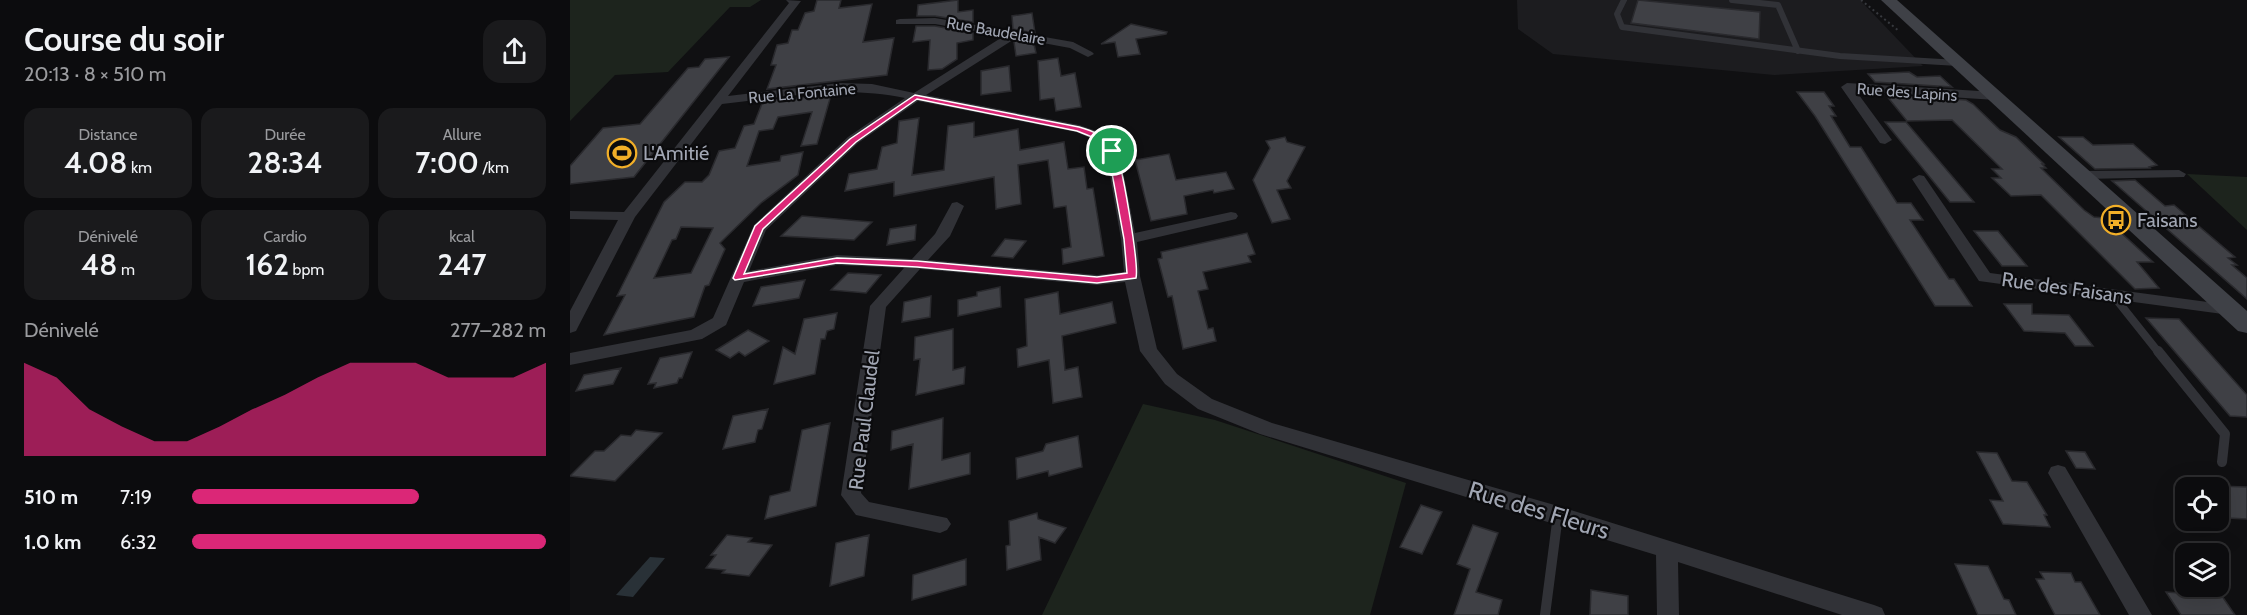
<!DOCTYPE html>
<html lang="fr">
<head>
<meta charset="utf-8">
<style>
  body { margin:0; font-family:Cabin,sans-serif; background:#1a1a1c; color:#f1f3f6; height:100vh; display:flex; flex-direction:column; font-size:22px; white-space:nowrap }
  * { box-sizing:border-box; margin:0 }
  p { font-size:20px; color:#9a9b9e }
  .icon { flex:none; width:33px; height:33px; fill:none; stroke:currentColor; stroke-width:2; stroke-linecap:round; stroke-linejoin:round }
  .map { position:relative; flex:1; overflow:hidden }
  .drawer { display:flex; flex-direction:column; background:#0c0c0e; width:570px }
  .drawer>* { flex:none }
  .tools { position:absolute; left:1605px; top:477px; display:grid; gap:12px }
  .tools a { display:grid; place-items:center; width:54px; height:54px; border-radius:12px; background:#0c0c0e; box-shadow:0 6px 24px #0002,0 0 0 2px #2c2c2e; font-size:30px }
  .pin { position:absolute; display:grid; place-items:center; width:51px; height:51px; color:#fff; margin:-26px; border:3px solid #fff; border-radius:50%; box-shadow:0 2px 6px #0007 }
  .round { display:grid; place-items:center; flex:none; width:63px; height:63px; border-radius:18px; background:#1a1a1c }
  .head { display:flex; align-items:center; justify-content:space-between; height:102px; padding:0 24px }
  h1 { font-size:33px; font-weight:600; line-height:45px }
  .stats { display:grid; grid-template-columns:repeat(3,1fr); gap:9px; height:102px; padding:6px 24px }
  .stats div { display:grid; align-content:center; border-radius:15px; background:#1a1a1c; text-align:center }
  .stats b { font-size:30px; font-weight:600 }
  .stats small { font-size:16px; font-weight:400 }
  .stats p { font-size:16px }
  .chart { height:168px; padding:12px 24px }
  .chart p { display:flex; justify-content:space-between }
  .chart svg { width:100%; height:108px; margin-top:6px; fill:#db2777; opacity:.7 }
  ul { padding:0 24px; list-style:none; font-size:20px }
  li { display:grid; grid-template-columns:96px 72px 1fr; align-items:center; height:45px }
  li i { height:15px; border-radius:8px; background:#db2777 }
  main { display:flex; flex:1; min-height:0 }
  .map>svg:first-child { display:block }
  .built { fill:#1c1c1f }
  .green { fill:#1d241d }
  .water { fill:#293137 }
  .building { fill:#3f4045; stroke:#2a2a2e; stroke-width:1.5; fill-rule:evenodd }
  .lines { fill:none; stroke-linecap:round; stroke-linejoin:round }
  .path { stroke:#37393e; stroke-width:2; stroke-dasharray:2 3; stroke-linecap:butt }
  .lane-far2 { stroke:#313237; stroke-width:6 }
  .lane-far1 { stroke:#313237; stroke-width:8 }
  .lane { stroke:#313237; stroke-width:10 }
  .street { fill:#313237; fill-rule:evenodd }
  .secondary { fill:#3f4147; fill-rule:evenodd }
  .route { fill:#db2777; stroke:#fff; stroke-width:1.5; fill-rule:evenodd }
  .labels { text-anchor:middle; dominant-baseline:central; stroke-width:4.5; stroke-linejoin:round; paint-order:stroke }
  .far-street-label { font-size:16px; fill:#a1a6b3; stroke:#0b0b0d }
  .poi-label { font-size:20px; fill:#a1a6b3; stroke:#0b0b0d; text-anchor:start }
  .street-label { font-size:20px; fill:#a1a6b3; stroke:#0b0b0d }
  .near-street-label { font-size:24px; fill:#a1a6b3; stroke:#0b0b0d }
</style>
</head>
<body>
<main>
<section class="drawer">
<div class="head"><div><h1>Course du soir</h1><p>20:13 · 8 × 510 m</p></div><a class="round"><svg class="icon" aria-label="share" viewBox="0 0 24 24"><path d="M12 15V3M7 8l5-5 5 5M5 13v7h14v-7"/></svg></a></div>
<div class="stats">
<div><p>Distance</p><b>4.08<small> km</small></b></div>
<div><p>Durée</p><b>28:34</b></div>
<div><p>Allure</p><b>7:00<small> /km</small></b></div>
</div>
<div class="stats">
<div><p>Dénivelé</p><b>48<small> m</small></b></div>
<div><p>Cardio</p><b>162<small> bpm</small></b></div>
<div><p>kcal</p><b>247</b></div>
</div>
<div class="chart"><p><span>Dénivelé</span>277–282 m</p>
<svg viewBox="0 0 160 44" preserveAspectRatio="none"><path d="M0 44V6L10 12L20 25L30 32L40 38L50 38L60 32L70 25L80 19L90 12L100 6L110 6L120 6L130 12L140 12L150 12L160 6V44z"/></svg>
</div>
<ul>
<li><b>510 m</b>7:19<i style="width:64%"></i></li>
<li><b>1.0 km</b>6:32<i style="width:100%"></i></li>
</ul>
</section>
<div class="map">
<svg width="1677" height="615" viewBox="0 0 1677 615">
  <rect width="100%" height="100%" fill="#101012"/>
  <path class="built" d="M947,0H1290L1353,66L1204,75L983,54L948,29Z"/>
  <path class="green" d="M0,0H191L180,7H160L98,72L45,75L0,121Z
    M1617,174L1677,177V230Z
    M573,404L645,420L836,483L800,615H472Z"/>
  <path class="water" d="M80,557L95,558L63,597L46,595Z"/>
  <path class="building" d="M247,0H271L269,8L302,4L293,42L324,38L317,75L197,89L206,65H201L207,45L218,43L222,30H228L235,13L244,11Z
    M388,0V12L403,10V22L365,16H347L348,5Z
    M1068,0L1190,12L1189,39L1061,23Z
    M462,13L465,33L443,29L442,16Z
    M561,24L597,32L596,34L566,39L570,54L548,57L545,42L531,44Z
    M346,26H365L403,33V40L387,43V59L372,69L358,70L360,40L343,42Z
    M446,40L464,44L466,53L446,56L444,42Z
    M159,57L64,177L0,184V166L33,128L70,124L118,68L129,67L135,59Z
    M488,58L491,76L505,73L511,107L486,111L484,98L470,100L468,61Z
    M439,66L441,91L411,95V71Z
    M1339,72L1347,77L1370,76L1382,87L1305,82L1298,74Z
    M1227,92H1254L1264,106H1259L1266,116H1261L1280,147H1291L1327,203H1341L1353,220H1340L1379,279H1384L1402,306H1365L1245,116Z
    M261,95L247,144L231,146L242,112L208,117L203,129L189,131L177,166L210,161L211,156L233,152L228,175L191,203L150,243L155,249L139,285L135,286L124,317L34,335L55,295L47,296L94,202L115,182H132L139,175L149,151L165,148L174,126L184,124L193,101ZM111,227L143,228L121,273L84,278L102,240L106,239Z
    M1316,95L1396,100L1403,104L1430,130L1446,137L1474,164H1472L1476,168H1471L1514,210L1524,217L1535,218L1583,262H1567L1589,288L1565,289L1471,195L1441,196L1422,178H1431L1422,169H1432L1382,120L1337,121Z
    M349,118L342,175L374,170L378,126L404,122V137L448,129L450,150L494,142L498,169L514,167L517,189L523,188L534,256L493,264L492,249L501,247L496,206L484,208L478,160L448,165L451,204L426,209L424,177L324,196V182L275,191L279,174L307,169L312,147L327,143L329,121Z
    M1315,122H1336L1404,202H1380Z
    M715,137L717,142L735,147L717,181L721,188L707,190L720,219L702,223L683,180L700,148L696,141Z
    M1489,137H1513L1523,145L1563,144L1587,165L1579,167L1580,168L1525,169Z
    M599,154L606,180L656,172L664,189L644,193L643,190L614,196L617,214L581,221L565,160Z
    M1565,180L1595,206L1604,205L1665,257L1658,258L1667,265H1662L1677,278V299L1542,181Z
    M232,216L302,222L284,240L211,236Z
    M346,225L345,240L317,245L320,229Z
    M1404,231H1428L1457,266H1432Z
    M677,233L685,254L678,256L681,262L633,272L638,289L628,291L638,329L643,328L646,341L613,349L602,296L598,297L588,259L592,258L591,252Z
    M435,239L456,241L443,258L422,256Z
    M278,273L297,274L311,275L296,293L261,290Z
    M235,280L229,298L183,306L191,287Z
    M430,287L431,307L388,316V300L407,296V292Z
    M488,292L490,314L542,302L546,323L492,336L495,370L508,367L512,397L483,403L479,360L448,367L447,349L457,346L455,299Z
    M361,296L360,317L332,322L334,302Z
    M1434,304H1462V314L1499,315L1523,346H1505L1495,333L1454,331Z
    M267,313L264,329L257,331L255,339H251L245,374L204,384L213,347L225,354L234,319Z
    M1576,318L1609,319L1677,395V417L1660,416Z
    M383,329V370L395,367L394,384L346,395L350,359L344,360L345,337Z
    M178,330L199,341L175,356L169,352L160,358L146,350Z
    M122,352L112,378H109L107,383L84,388L86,383L78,384L90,358Z
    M51,368L43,384L6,391L14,375Z
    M198,409L192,429L188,430L185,442L153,449L163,416Z
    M373,418L372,460L400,453V474L339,489L343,444L321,450L322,431Z
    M260,423L246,506L195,519L200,496L220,491L232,430Z
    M66,430L92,433L45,481L0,476L25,451H34L51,435L61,436Z
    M508,436L512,467L479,476L478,471L447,479L446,458L473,451L476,444Z
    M1496,451L1515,452L1525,469L1506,468Z
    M1407,452L1427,453L1442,481L1457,482L1477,515H1474L1480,527L1433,524L1420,500L1433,501Z
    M1648,486L1677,487V519L1657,518L1648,506Z
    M851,505L872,512L852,554L830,547Z
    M467,513L468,519L496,528L485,543L469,537L471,560L437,570L436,546L440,545L439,521Z
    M903,525L928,533L906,592L932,600L928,615H884L900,569L887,564Z
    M157,535L182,538L178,542L202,545L179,576L152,573L155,570L136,568L146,555H141Z
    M299,535L294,576L260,586L266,543Z
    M396,559V585L342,600L343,575Z
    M1385,564L1418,566L1434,599L1439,600L1446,615H1408Z
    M1470,572L1501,573L1505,582H1511L1530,615H1485L1466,579H1474Z
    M1021,590L1058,596V615H1020Z
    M1596,592L1652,596L1665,615H1611Z"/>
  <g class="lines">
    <path class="path" d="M1291,0L1329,31"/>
    <path class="lane-far2" d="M1054,0L1047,14L1052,27L1270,56L1388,63
      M1162,0L1208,5L1228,51"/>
    <path class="lane-far1" d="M1542,294L1589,353"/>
    <path class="lane" d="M1588,351L1655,434L1652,462
      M975,615L988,515"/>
    <path class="street" d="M216,0L231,1L158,96L270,83L302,84L344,93L434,36L365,24H326V20L330,19L365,18L503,42L522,52L524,54L518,57L500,48L446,38L356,95L509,125L535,134L549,151L565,233L661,212L666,213L668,216L666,219L567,242L570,276L587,349L607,374L642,399L702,423L988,506L1304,605L1312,608L1315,615H1272L1108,562L1109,615H1087L1086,555L690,434L628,409L595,384L570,351L555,282L527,285L350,269L316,307L291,493L299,502L377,518L381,524L377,530L370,533L286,515L271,495L300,306L334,268L267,265L174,282L156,325L132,339L0,365V353L121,330L143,318L184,225L278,137L335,98C271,85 216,97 152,104L65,217L8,327L6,331L0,333V311L48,220L0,219V211L54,212L219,3ZM348,101L506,132L525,140L536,152L551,239L554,272L527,275L358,260L380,236L394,206L387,202L382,203L365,234L342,259L267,255L179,271L196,230L288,143Z
      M1277,83L1426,92L1432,96L1426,100L1286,91L1322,140L1315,144L1310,143L1271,87Z
      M1609,170L1616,174L1614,177L1512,179L1505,175L1512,171Z
      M1349,175L1354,176L1420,273L1660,305L1666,306L1668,310L1666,314L1660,315L1409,281L1342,179Z
      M1488,465L1495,467L1582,615H1559L1478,473L1481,467Z"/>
    <path class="secondary" d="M1311,0H1327L1677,311V333L1668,331Z"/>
  </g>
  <path class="route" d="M345,95L509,127C523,131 535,136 544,148C552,159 569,265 566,278L527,283L347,267L267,263L165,280L163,278L185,226L280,139ZM347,99L507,131L527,139L538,151L554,239L557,273L527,277L347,261L267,258L174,274L193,229L286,142Z"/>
  <defs>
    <g id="stadium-ring" transform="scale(1.5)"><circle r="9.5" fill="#0b0b0d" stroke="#f2af28" stroke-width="1.5"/><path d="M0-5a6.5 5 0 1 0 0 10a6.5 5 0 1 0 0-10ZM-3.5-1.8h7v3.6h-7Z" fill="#f2af28"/></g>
    <g id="bus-ring" transform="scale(1.5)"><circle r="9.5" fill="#0b0b0d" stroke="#f2af28" stroke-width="1.5"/><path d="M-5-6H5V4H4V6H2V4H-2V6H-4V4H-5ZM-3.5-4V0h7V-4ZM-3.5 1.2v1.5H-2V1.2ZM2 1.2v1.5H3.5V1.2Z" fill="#f2af28"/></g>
  </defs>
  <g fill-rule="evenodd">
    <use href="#stadium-ring" x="52" y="153"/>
    <use href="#bus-ring" x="1546" y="220"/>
  </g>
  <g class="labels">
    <g class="far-street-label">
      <text transform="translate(426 31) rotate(10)">Rue Baudelaire</text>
      <text transform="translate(1337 92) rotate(4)">Rue des Lapins</text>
      <text transform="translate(232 93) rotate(-5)">Rue La Fontaine</text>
    </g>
    <g class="poi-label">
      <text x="73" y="153">L'Amitié</text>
      <text x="1567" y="220">Faisans</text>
    </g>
    <g class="street-label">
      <text transform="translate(1497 288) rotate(8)">Rue des Faisans</text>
      <text transform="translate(294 420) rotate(-83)">Rue Paul Claudel</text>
    </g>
    <g class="near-street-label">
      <text transform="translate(969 510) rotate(17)">Rue des Fleurs</text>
    </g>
  </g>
</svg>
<div class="tools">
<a><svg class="icon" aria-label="locate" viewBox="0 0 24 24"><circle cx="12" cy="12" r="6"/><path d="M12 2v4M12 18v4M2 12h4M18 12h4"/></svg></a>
<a><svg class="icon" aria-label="layers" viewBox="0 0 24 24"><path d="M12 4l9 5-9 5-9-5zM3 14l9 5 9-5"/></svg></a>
</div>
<div class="pin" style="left:542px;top:151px;background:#1e9e55"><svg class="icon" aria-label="arrive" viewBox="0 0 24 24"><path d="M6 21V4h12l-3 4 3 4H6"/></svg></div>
</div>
</main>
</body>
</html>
